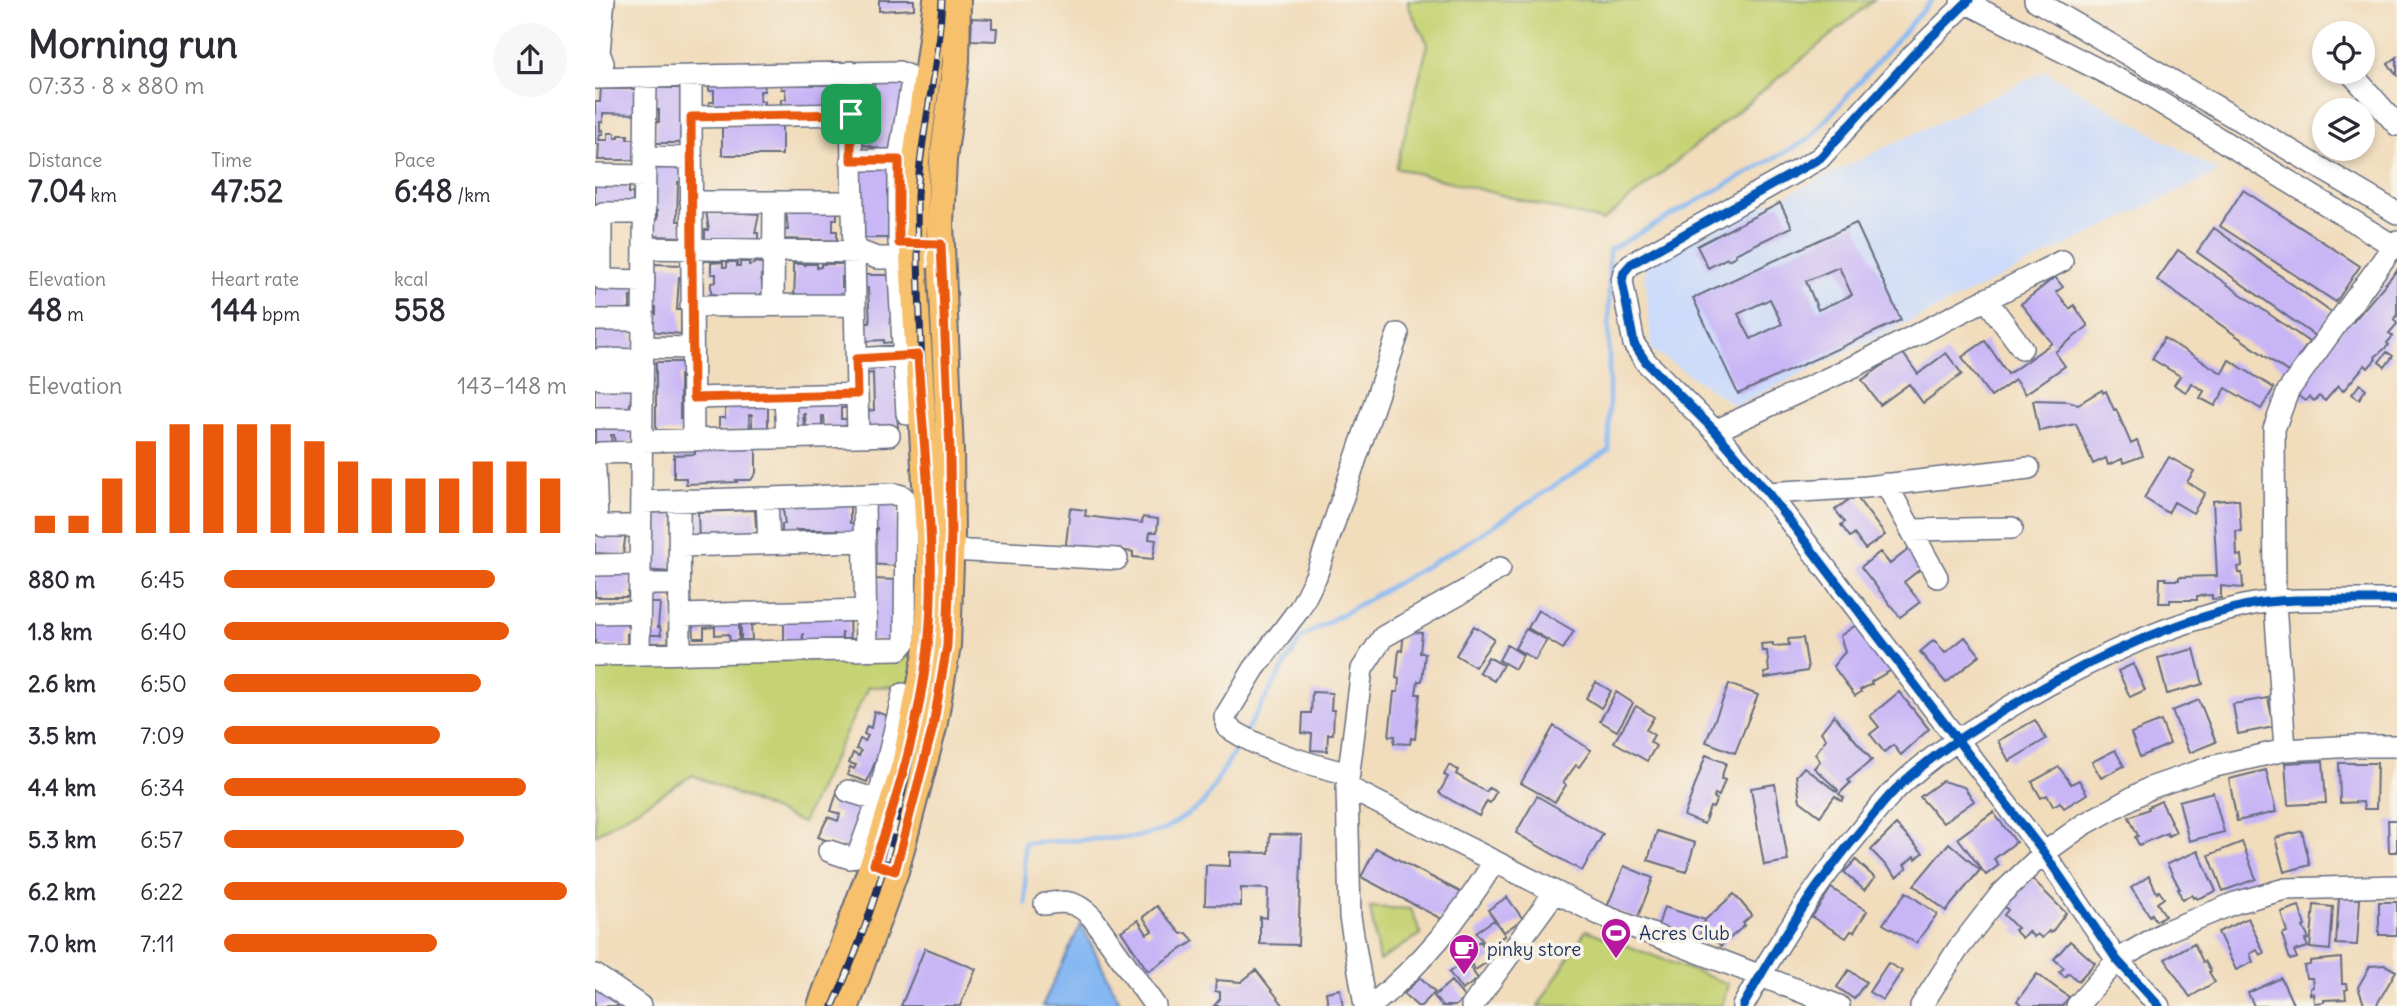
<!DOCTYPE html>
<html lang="en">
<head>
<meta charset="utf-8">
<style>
  body { margin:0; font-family:Delius,sans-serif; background:#f7f7f7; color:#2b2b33; height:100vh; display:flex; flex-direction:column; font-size:26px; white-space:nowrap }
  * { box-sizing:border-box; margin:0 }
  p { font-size:23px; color:#7c7c81 }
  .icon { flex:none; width:38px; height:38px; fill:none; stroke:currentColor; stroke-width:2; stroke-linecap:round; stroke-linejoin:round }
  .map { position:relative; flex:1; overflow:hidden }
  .details { display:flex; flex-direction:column; background:#fff; width:595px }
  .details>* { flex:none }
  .tools { position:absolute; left:1717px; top:21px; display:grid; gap:14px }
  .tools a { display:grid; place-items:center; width:63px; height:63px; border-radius:50%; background:#fff; box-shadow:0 4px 10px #0003; font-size:35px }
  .pin { position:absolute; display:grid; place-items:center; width:60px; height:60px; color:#fff; margin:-30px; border-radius:14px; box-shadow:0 4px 10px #0006 }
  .round { display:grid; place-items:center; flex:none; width:74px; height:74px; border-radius:37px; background:#f7f7f7 }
  .headline { display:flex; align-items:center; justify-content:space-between; height:119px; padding:0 28px }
  h1 { font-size:38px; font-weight:700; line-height:52px }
  .metrics { display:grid; grid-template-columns:repeat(3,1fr); gap:10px; height:119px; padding:7px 28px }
  .metrics div { display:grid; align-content:center }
  .metrics b { font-size:30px; font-weight:700 }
  .metrics small { font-size:19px; font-weight:400 }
  .metrics p { font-size:19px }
  .chart { height:196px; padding:14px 28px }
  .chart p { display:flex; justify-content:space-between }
  .chart svg { width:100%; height:126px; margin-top:7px; stroke:#ea580c; stroke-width:6 }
  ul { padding:0 28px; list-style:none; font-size:23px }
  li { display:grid; grid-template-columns:112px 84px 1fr; align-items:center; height:52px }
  li i { height:18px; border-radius:9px; background:#ea580c }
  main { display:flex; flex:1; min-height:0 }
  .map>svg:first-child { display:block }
  .built { fill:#ccdbf9 }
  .green { fill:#c6d375; stroke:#70816a; stroke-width:2 }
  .water { fill:#85b7f2; stroke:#5073a8; stroke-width:2 }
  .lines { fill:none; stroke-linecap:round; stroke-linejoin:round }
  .stream { stroke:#85b7f2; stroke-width:4.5 }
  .building { fill:#c7b5f6; fill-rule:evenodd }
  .minor-casing { stroke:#666c7f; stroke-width:24 }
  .major-casing { stroke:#666c7f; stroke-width:30 }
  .minor { stroke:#fff; stroke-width:21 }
  .major { stroke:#f7c06c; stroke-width:26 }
  .rail-casing { stroke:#1b2f5e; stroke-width:7 }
  .rail { stroke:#f7f3e8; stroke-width:4.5; stroke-dasharray:13; stroke-linecap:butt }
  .cycleway-casing { stroke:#f7f3e8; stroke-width:13 }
  .cycleway { stroke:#0057b8; stroke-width:9 }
  .route-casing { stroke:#fff; stroke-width:14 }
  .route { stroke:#ea580c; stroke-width:9 }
  .labels { text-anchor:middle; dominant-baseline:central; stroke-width:7; stroke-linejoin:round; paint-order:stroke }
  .poi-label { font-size:19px; fill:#1b2f5e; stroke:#f7f3e8; text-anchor:start }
</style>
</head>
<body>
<main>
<section class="details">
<div class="headline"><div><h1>Morning run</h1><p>07:33 · 8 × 880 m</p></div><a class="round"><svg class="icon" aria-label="share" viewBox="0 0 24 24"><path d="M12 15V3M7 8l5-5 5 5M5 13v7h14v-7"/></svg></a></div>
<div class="metrics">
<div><p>Distance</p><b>7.04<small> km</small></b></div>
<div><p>Time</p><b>47:52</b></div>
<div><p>Pace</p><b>6:48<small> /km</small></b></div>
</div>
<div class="metrics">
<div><p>Elevation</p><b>48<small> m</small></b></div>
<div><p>Heart rate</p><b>144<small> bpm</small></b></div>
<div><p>kcal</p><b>558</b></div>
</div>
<div class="chart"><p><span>Elevation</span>143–148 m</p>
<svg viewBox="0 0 160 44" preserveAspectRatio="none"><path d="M5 44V38M15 44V38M25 44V25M35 44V12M45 44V6M55 44V6M65 44V6M75 44V6M85 44V12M95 44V19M105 44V25M115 44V25M125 44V25M135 44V19M145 44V19M155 44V25"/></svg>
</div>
<ul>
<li><b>880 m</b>6:45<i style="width:79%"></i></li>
<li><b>1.8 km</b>6:40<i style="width:83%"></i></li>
<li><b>2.6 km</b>6:50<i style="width:75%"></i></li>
<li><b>3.5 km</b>7:09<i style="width:63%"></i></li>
<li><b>4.4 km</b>6:34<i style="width:88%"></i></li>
<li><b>5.3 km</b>6:57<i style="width:70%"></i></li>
<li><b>6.2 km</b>6:22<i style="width:100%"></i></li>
<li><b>7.0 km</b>7:11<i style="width:62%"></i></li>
</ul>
</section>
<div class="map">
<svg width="1802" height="1006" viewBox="0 0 1802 1006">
  <rect width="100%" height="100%" fill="#f7f3e8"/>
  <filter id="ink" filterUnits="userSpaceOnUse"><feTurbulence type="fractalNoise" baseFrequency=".0143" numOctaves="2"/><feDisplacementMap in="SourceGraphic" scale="14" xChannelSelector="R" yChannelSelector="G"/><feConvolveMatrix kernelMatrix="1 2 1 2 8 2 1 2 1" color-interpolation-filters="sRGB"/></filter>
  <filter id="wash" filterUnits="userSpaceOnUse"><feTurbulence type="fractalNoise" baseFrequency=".00686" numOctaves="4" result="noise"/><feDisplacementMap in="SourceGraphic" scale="28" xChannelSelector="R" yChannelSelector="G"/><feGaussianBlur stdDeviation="1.57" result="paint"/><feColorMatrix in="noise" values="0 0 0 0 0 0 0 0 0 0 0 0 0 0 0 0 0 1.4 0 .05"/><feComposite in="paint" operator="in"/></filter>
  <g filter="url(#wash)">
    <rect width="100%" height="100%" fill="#f1dcbb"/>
    <path class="built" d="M1450,71L1624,172L1140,406L1057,350L1049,263Z"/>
    <path class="green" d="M813,0H1279L1008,221L801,168L833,44L813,6Z
      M323,656L315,686L273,687L207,823L98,775L0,835V663Z
      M775,907L816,909L826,934L784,961Z
      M991,930L1133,984L1127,1006H943Z"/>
    <path class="water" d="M486,924L527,1006H447Z"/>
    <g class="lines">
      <path class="stream" d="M651,731L707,637L872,543L1014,450V250L1214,139L1337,0
        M431,904L429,843L541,837L569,830L608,804L645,742"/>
    </g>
    <g id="blocks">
      <path class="building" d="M284,0H319V9L284,11Z
        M377,18L397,19V28H402L401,41L376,40Z
        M1802,57V75L1793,64Z
        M282,74L312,81L294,151L265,144L268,132L273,133L283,92L278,91Z
        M186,77H241V88H236V98H241V110H186V99H191L190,89H186Z
        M169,78V91H165V101H169V112H115L114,102H119V91H114V79Z
        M61,81H88L89,121H85L86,143H61V122H64V110H61Z
        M6,87L43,88L47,114L8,113V122H5V131L8,130V134H5L4,140H13V133H20V138H24V135H33L32,139H44L40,160H3L4,144H0V102H5Z
        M127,125H187V155H127Z
        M59,165L88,166V182H83L82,221H87V237L57,236L58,219H62V211H58Z
        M295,166L297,238H268L267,167Z
        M0,183H34V193H38V202H35V206H0Z
        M1648,190L1765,266L1741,302L1625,226Z
        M1185,203L1197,227L1140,254L1141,256L1133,260L1132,258L1113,268L1102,246Z
        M148,208V213L164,214L160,233H163V244L110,241V230H114L111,211Z
        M191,210L242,212V219H238V231H242V241L189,239V230H193Z
        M1261,223L1306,320L1143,394L1098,298ZM1244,267L1257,295L1223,310L1211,281ZM1175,299L1187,324L1156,339L1143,314Z
        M1619,228L1737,313L1720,336L1602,252Z
        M1583,250L1714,342L1693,372L1562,280Z
        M128,262V267H132V262H142V266H145V262H154V265L159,264V262L170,264V274L166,275L167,284H171V294H166V296L130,295V297H120V294H116V283L121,282V274H116V263Z
        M57,264L88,265L87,277H84L82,310H86V334L55,331V314H61V307H56Z
        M198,264H210V266L211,264H222V268L226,267V264H251V277H247V287H251V298H199L200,273H198Z
        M1802,270V316L1799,319L1802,324L1794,333L1798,336L1792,343L1794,345L1780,357L1781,359L1773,368L1770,365L1748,391L1743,386L1730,401L1724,396L1719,401L1714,397L1710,401L1702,395L1754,319L1758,322Z
        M265,275H295L298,342L289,343V340L269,341L268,323H275L273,288H266Z
        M1460,277L1468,287L1461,292L1475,309L1479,305L1493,326L1460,352L1470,366L1430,394L1420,380L1396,397L1367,357L1390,341L1413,374L1457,343L1426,304Z
        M0,286H40V298L35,297V309H0Z
        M1,329L37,330V342H40L39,358L0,356Z
        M1569,338L1627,373L1634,360L1679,388L1666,409L1631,388L1620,406L1605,398L1609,391L1596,383L1591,392L1579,385L1585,376L1557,359Z
        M1307,352L1323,374L1351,353L1367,374L1328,403L1314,384L1285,405L1267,380Z
        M1792,352L1798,356L1790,367L1784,362Z
        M299,359L303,428L272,430L271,411L279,410L278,373L271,374L270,361Z
        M61,362H92V375H85V418L92,417V432H61Z
        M0,384L38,385L34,410L0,408Z
        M1765,384L1771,389L1764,399L1757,394Z
        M1507,390L1508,393L1511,391L1519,410L1521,409L1536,444L1542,441L1548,456L1528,463L1527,459L1513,465L1511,458L1498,464L1481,424L1444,431L1438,400L1473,401L1483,404Z
        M173,399V429L157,430V415H154L155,430L124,431V418H130V403L128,408H124V400Z
        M250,399L251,408H246V419H252V427L230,432L229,416H227V432L211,427L210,414H208L209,428L197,433L196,400Z
        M32,421L33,429L36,428L37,441L20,447L19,435H16L17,447L0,446V423Z
        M161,444V473L156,480H141L142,482L91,484V478H79V455L100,454V448Z
        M1574,457L1599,471L1592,482L1610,493L1598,513L1579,502L1573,513L1549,498Z
        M1260,495L1290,535L1270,549L1259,534L1255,537L1246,525L1250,522L1240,510Z
        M276,498L303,499L302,566L275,564L282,528L276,527Z
        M1644,499L1646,531H1641L1642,556L1646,555L1647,566L1643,567L1644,573H1647L1648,588L1626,586V598L1617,599V595L1602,596V600H1575V603H1564L1565,578H1571V580H1584V577L1622,576L1618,501Z
        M187,502H255V523H259V534H243V530H201V535L187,536V524H190Z
        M52,505H79L75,572L50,570Z
        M475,508L491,510L490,516L547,523L548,517L563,519L562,532H555L554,539L561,540L558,559L538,557V552L488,546L487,555L470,553Z
        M160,510L161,526H165V535L104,542L103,512Z
        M0,532H31L28,555L0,553Z
        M1314,549L1328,567L1309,582L1325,602L1305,617L1266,567L1285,552L1295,564Z
        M0,569H33L36,592H33V597H0Z
        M276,579L303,580L300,642L274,639Z
        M48,590H73V604H77V631H73L74,649L49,650V635H66L65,627H63L65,603H48Z
        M943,610L979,631L968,649L933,628Z
        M254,616L255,646H247V632L246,646L208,645V633L207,647H189V624H186V617Z
        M160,620V625H156L157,640H146V626H144V640L135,641L134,634L120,635V627L109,628V638H99L98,623Z
        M0,621H32V626H36V634H32V646H0Z
        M1264,623L1284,655L1298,669L1276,682L1277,684L1265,690L1266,692L1260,696L1238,666L1250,652L1245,636Z
        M879,626L899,639L880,667L861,655Z
        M931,629L952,640L940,660L920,648Z
        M809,631L827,633L825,653H830L827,681H823L821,694H825L820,739L816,738L815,744L799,743L800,736H794L799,692H803L804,679L801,678L804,650L807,651Z
        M1370,637L1385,655L1351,683L1325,652L1339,640L1350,653Z
        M1208,638L1213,668L1212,671L1170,678L1169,673L1174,672L1172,651H1167L1166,644L1178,643V646L1194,645L1193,639Z
        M912,645L928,655L920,669L904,660Z
        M1599,649L1608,684L1572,694L1563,658Z
        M893,657L908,665L899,681L884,672Z
        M1538,664L1550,690L1535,697L1523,671Z
        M1001,682L1016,691L1006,708L991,698Z
        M1134,684L1163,695L1140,753L1111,742Z
        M717,692L737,693L736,710H739L738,734H733L732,751L716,750L717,734L707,733L708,713H716Z
        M1021,692L1038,703L1022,731L1005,721Z
        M1304,692L1334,729L1306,755L1298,745L1289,752L1275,734L1284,727L1275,716Z
        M1673,698L1679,727L1643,734L1638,704Z
        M1604,700L1621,742L1594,753L1577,711Z
        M1041,706L1059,717L1051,730L1059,735L1055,742L1061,746L1052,761L1019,742Z
        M279,711L298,718L272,782L252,775L255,767L259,769L261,765L254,763L258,753L264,756L266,751L261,749L265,739L270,741L273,736L269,734L272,726L276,728Z
        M1239,715L1277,760L1253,780L1255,783L1244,794L1249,798L1247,801L1240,796L1225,816L1205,801L1201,776L1209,767L1242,792L1243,790L1219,768L1225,761L1220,754L1231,739L1226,732Z
        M1440,720L1451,739L1414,761L1403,741Z
        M1566,721L1575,744L1545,757L1536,733Z
        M959,726L996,750L984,767L981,765L968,783L971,785L960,802L926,783Z
        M1520,750L1529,766L1506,778L1497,762Z
        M1111,755L1131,763L1126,779L1130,780L1124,796L1120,794L1119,798L1122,799L1118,808L1115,807L1109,824L1089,816Z
        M1728,761L1731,803L1693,805L1690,763Z
        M1744,763H1782L1781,809H1769L1768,802L1745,803Z
        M854,765L863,770L861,774L891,792L894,788L901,792L895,803L892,801L884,816L844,793L853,777L849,775Z
        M1464,767L1476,784L1484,780L1492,794L1469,808L1465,802L1458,806L1452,795L1446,798L1437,782Z
        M1671,770L1681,812L1642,821L1634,779Z
        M1347,781L1369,787L1379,801L1348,823L1325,797Z
        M1180,784L1193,861L1169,865L1156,788Z
        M243,789L280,805L255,850L223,837L233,817L243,821L245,814L236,811Z
        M1618,792L1629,832L1594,841L1584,801Z
        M942,796L1008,834L987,871L921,833Z
        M1566,801L1581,832L1573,836L1572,833L1544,845L1540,837L1543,836L1534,817L1554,809L1553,807Z
        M1398,812L1421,842L1399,859L1404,865L1391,875L1363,838Z
        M1793,820H1802V852H1794Z
        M1301,825L1328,853L1321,859L1319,856L1309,865L1312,868L1302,877L1276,850Z
        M1062,831L1100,843L1091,872L1053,860Z
        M1707,831L1715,865L1689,872L1680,838Z
        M675,834L707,835L703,945L665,944V917L672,918L673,889L646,888V906L610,905L611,865L635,866V852L674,853Z
        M1647,842L1661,879L1628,891L1614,855Z
        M1354,843L1385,870L1351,911L1319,885Z
        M781,848L871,895L856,924L766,877Z
        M1603,851L1621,891L1602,899L1601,897L1598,898L1597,895L1587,899L1583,889H1585L1572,864Z
        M1261,860L1280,878L1269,890L1249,872Z
        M1029,866L1058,878L1042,919L1012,907Z
        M1554,876L1562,893L1564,891L1569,898L1562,903L1570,915L1561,921L1557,914L1555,916L1536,888Z
        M1437,879L1471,913L1456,933L1454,931L1447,938L1442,934L1439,937L1433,931L1427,938L1419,930L1422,928L1409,915L1413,910L1409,906Z
        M1236,888L1272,911L1259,932L1256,931L1251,938L1217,917Z
        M1311,892L1342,914L1321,943L1288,924Z
        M1139,894L1157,915L1148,923L1150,925L1126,946L1110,929V920Z
        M912,897L928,919L909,932L893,910Z
        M1744,898L1765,899L1762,945L1741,944Z
        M1784,902H1802V935H1784Z
        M1719,905L1738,907L1735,950L1715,948Z
        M562,906L586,934L592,933L599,941L553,971L526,931L543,920L552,934L557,931L548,917Z
        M1704,906L1710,926L1708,927L1714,939L1710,940L1713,947L1699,951L1702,958L1695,960L1687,934L1692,932L1686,912Z
        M1069,907L1110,920L1103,942L1062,929Z
        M1653,918L1669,953L1665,955L1662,950L1655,954L1658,962L1641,970L1623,932Z
        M899,920L910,935L893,948L881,932Z
        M885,941L897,959L880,970L868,951Z
        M1475,941L1500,963L1483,981L1474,973L1470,977L1464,972L1469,968L1459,959Z
        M1599,943L1608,962L1610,961L1616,971L1614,972L1620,982L1595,997L1570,959Z
        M330,948L381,969L365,1006H306Z
        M1746,958L1747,984H1752L1753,989L1750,990L1751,999L1729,1000V1002L1719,1003L1718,993L1715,994V988L1718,987L1717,978H1711L1709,966L1715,965V961Z
        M871,961L883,979L867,990L854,972Z
        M1293,963L1307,971L1288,1000L1274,992Z
        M1790,965L1801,971L1781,1006H1773L1769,1004L1763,987L1775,966Z
        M661,970L689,1006H619L625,999V992L620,991L621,980L646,982Z
        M1254,970L1271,982L1259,999L1242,987Z
        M1442,974L1474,997L1467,1006H1428L1422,1001Z
        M825,977L840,992L826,1006H822L809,994Z
        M1686,978L1699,1006H1659L1653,993Z
        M0,980L33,1006H0Z
        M856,981L870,998L860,1006H847L839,996Z
        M745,989L748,1006H733L731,992Z"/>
    </g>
  </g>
  <g filter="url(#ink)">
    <use href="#blocks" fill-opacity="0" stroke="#666c7f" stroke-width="2"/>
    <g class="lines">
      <g class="minor-casing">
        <path id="minor" d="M1366,0L1548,92L1802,248
          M1374,0L1318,55L1225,158L1036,264L1029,272L1027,281L1039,344L1051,362L1120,431L1173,493L1449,853L1522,960L1564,1006
          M1440,0L1802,213
          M8,63L4,52L9,0
          M1755,72L1802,125
          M96,77V117L256,114
          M0,78L304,72L313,76L317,81L304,160V243
          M96,117L98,440
          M50,157L96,158
          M256,160H316
          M0,175L50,176
          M96,202H257
          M49,248L266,252L282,258L346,257
          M303,257L312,414
          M49,281L9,280L6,278V216L8,213H49
          M1391,299L1427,348
          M178,305L179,202
          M96,306L259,305
          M0,320H48
          M48,347L97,348
          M261,359L321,355
          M47,379H6C1,375 1,364 5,359L47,360
          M190,396L192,438
          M98,398L262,394
          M0,418H47
          M1120,431L1264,364L1467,261
          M263,436L294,435
          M47,441L263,436L255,72
          M0,458L5,453L46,452
          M0,469L2,521L8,526H45
          M1291,484L1342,577
          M1173,493L1271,487L1434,468
          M269,496L271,649
          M172,499L174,544
          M84,501L85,652
          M1316,530L1417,528
          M84,546L270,541
          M355,550L522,559
          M0,565L45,564
          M45,584H84
          M5,613L44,612
          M85,615L271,610
          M44,654L51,78
          M0,655L304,649L310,642L311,500L307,496L300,494L46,502
          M1690,750L1680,603L1679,429L1693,391L1802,241
          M754,774C710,763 670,752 632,727L630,717L659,669L705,608L721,576L803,334
          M752,787L1004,914L1244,1006
          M253,791L295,804
          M234,851L255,858L263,855L283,801L308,694
          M450,904C471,900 482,902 497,917L560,1006
          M0,975L45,1006
          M770,1006L755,917L752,787L767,669L788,637L870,591L905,568
          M776,1006C829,962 863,920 899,862
          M877,1006L960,892
          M1148,1006C1183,943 1220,885 1266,830C1277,817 1288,802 1300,790C1335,756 1375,731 1416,706C1488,663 1566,625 1649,606C1693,596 1756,601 1802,600
          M1326,1006L1363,949L1405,895L1449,853L1488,825L1555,788L1616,767L1690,750L1760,746H1802
          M1482,1006L1522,960L1574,930L1640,903L1690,889L1802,886"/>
      </g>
      <g class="major-casing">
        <path id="major" d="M226,1006L283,851L310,765L333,648L336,571L318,257L321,160L342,0
          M251,1006L300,871L338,728L352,646L356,534L355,452L345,224L348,160L361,62L362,0"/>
      </g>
      <use href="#minor" class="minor"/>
      <use href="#major" class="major"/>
      <g class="rail-casing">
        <path id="rail" d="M238,1006C301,867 334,704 335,552C335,522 333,491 331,461C328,373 322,284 322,196C326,130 344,66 347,0"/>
      </g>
      <use href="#rail" class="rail"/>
      <g class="cycleway-casing">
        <path id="cycleway" d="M1374,0L1318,55L1225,158L1036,264L1029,272L1027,281L1039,344L1051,362L1120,431L1173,493L1449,853L1522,960L1564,1006
          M1148,1006C1183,943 1220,885 1266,830C1277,817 1288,802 1300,790C1335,756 1375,731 1416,706C1488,663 1566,625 1649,606C1693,596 1756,601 1802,600"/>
      </g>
      <use href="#cycleway" class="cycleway"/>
    </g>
  </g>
  <g class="lines" filter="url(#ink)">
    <g class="route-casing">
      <path id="route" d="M256,114V160H304V243L346,244L355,452L356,534L352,646L338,727L300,871L279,864C303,797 325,718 333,647C343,552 328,450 323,355L261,359L262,394L98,398L96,117Z"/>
    </g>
    <use href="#route" class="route"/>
  </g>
  <defs>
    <g id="stadium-pin" transform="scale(1.575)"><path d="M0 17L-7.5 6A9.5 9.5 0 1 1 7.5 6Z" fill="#b5179e" stroke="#f7f3e8"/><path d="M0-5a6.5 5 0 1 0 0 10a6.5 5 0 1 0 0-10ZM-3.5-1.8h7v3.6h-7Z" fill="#fff"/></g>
    <g id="cafe-pin" transform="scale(1.575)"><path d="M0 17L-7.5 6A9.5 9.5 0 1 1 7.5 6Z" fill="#b5179e" stroke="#f7f3e8"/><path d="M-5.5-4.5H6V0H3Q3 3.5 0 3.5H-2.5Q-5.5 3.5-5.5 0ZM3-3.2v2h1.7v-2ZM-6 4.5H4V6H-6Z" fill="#fff"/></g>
  </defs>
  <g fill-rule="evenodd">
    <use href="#stadium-pin" x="1021" y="933"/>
    <use href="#cafe-pin" x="869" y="949"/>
  </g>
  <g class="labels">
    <g class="poi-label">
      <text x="1044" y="933">Acres Club</text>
      <text x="892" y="949">pinky store</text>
    </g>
  </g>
</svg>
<div class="tools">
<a><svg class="icon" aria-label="locate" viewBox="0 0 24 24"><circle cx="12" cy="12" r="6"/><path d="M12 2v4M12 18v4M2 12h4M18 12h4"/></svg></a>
<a><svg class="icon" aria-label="layers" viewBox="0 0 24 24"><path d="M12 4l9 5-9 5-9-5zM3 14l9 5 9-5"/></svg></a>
</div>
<div class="pin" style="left:256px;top:114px;background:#1e9e55"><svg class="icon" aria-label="arrive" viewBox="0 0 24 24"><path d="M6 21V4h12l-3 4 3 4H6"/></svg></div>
</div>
</main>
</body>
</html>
